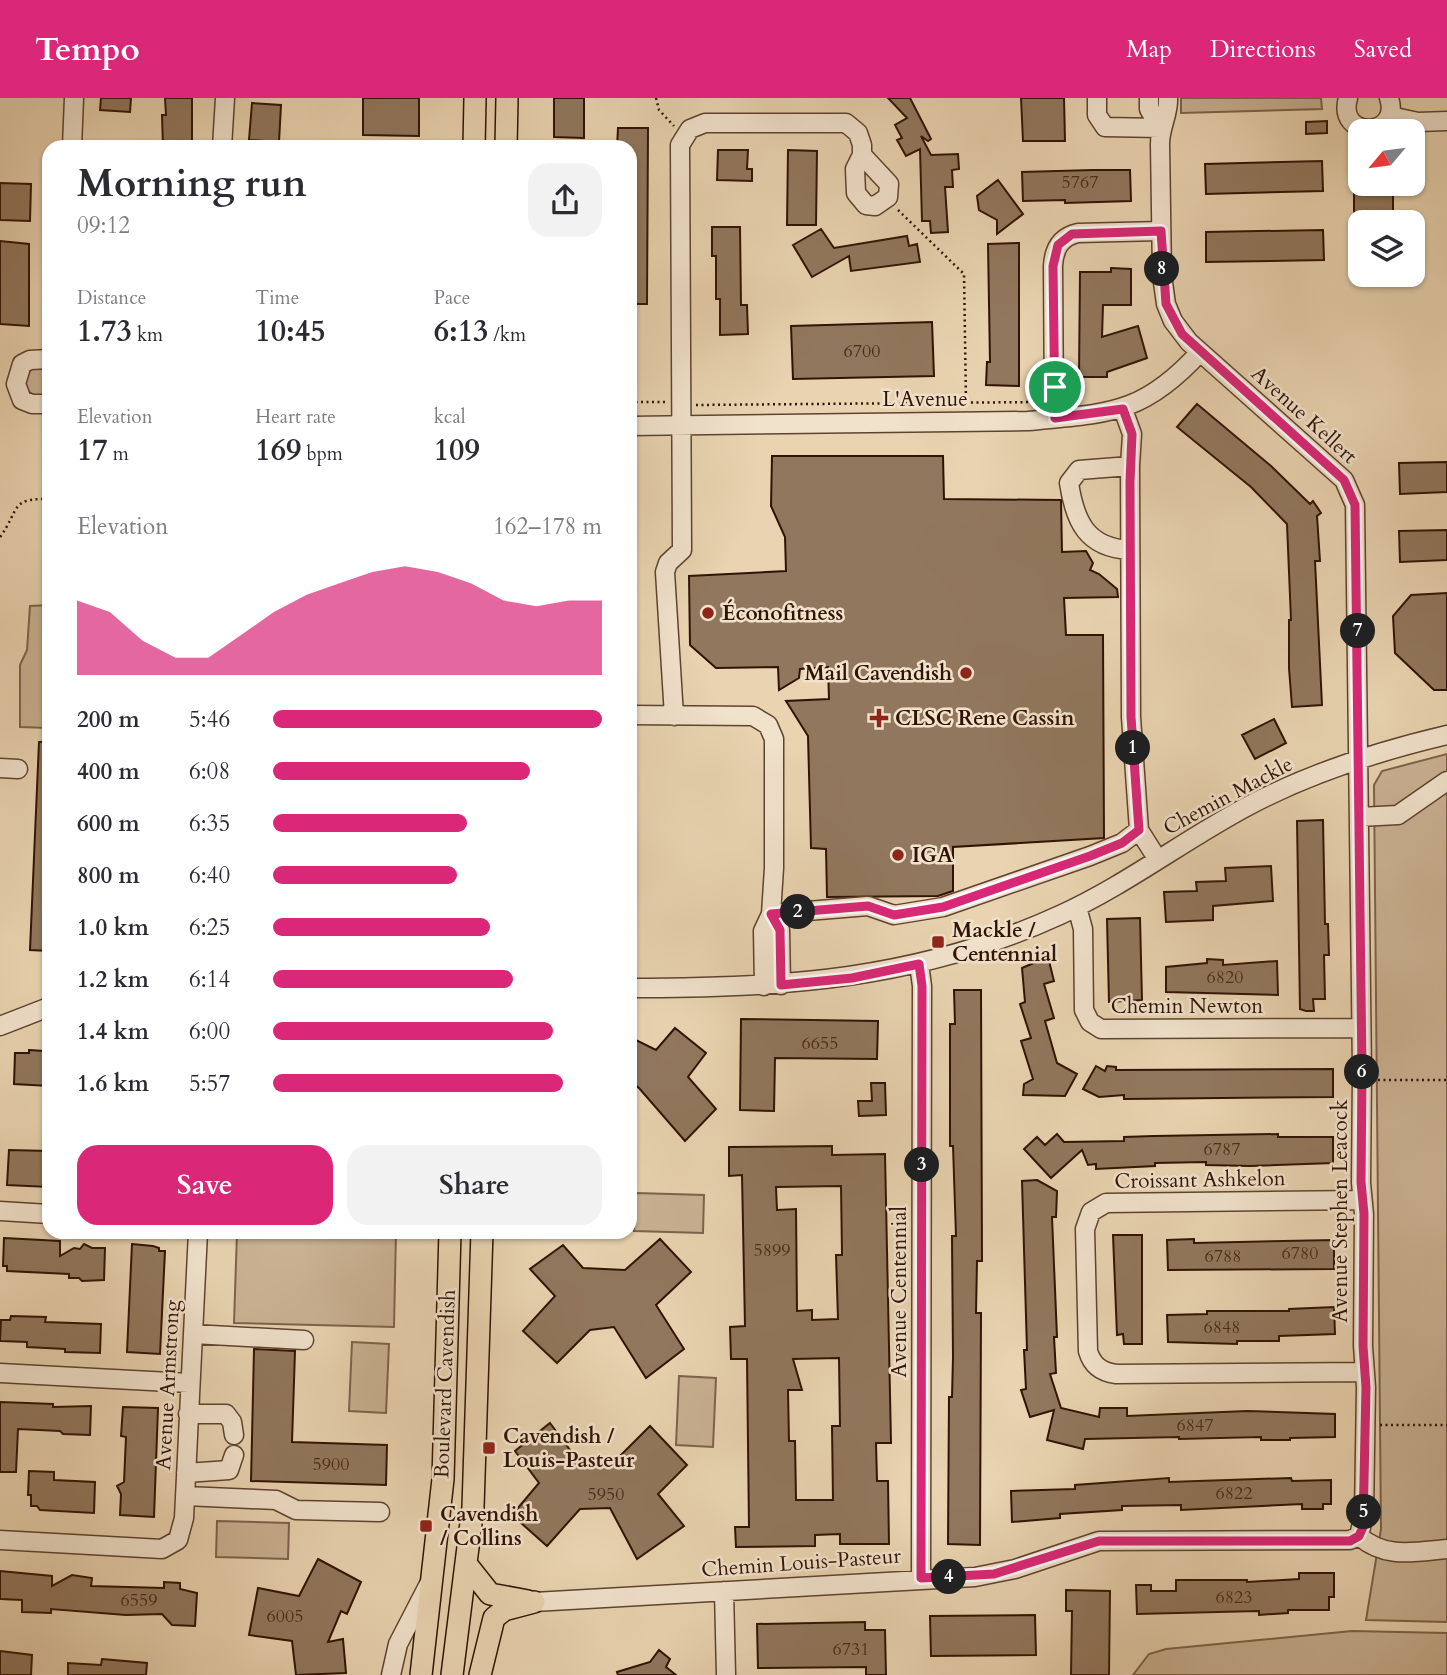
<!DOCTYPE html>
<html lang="en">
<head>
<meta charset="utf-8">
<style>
  body { margin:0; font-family:Cardo,serif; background:#f2f2f3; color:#2b2b33; height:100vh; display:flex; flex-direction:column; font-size:26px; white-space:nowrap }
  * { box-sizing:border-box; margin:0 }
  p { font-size:23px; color:#7c7c81 }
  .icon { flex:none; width:38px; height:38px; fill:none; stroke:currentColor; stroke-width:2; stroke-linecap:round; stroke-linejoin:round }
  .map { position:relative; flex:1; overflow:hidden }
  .details { position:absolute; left:42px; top:42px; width:595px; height:1099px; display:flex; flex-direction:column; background:#fff; border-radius:21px; box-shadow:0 2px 5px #0004 }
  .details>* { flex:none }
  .needle { width:46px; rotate:241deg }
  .controls { position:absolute; left:1348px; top:21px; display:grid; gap:14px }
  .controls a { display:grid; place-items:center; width:77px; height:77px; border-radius:14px; background:#fff; box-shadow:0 2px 5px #0004; font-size:35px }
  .pin { position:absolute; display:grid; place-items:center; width:60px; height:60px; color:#fff; margin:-30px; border:4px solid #fff; border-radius:50%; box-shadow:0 2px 7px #0007 }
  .km { position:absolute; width:35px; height:35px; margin:-18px; border-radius:50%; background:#222; color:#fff; font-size:19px; line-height:35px; text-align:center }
  .round { display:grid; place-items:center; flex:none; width:74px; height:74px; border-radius:21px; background:#f2f2f3 }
  .headline { display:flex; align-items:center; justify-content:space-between; height:119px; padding:0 35px }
  h1 { font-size:38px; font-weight:700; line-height:52px }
  .stats { display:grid; grid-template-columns:repeat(3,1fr); gap:10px; height:119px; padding:7px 35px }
  .stats div { display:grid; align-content:center }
  .stats b { font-size:30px; font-weight:700 }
  .stats small { font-size:19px; font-weight:400 }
  .stats p { font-size:19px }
  .chart { height:196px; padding:14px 35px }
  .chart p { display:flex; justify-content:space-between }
  .chart svg { width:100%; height:126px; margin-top:7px; fill:#db2777; opacity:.7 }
  .primary-button { display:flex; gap:14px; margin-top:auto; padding:14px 35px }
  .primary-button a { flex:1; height:80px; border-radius:21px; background:#db2777; color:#fff; font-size:28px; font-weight:700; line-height:80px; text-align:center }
  .primary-button a+a { background:#f2f2f3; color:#2b2b33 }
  ul { padding:0 35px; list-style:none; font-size:23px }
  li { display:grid; grid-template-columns:112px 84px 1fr; align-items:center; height:52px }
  li i { height:18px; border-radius:9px; background:#db2777 }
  header { display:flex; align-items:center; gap:42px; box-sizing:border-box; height:98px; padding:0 35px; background:#db2777; color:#fff }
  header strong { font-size:33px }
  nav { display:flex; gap:38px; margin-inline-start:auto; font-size:24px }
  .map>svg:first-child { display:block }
  .green { fill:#cab293; stroke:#7e624c; stroke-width:2 }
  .building { fill:#91775d; stroke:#311304; stroke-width:2; fill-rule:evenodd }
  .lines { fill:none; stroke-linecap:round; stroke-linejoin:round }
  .minor-casing { stroke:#5f432f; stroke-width:21 }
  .major-casing { stroke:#311304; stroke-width:24 }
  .path { stroke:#311304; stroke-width:2.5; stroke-dasharray:2 3.5; stroke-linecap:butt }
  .minor { stroke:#f1e2cc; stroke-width:18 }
  .major { stroke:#e9d3b0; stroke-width:21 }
  .route-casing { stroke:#fff; stroke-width:14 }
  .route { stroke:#db2777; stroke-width:9 }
  .poi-dot { fill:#8f2418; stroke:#f1e2cc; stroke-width:2.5 }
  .labels { text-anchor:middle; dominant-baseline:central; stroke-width:5; stroke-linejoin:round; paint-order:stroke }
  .number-label { font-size:18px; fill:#492c1a }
  .street-label { font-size:21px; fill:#311304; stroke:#f1e2cc }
  .poi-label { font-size:21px; font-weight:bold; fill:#311304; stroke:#f1e2cc; text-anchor:start }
</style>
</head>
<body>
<header>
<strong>Tempo</strong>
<nav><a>Map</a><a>Directions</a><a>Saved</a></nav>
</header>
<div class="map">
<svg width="1447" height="1577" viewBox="0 0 1447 1577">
  <rect width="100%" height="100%" fill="#e9d3b0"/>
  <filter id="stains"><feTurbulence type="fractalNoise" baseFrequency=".00286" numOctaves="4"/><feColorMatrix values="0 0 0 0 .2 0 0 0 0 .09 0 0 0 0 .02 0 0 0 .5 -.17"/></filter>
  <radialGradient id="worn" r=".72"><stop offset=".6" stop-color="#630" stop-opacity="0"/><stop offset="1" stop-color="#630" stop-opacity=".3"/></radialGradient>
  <path class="green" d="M1181,0H1321L1322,11L1181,15Z
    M32,270L47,272L46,292L41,299C30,297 26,293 24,282Z
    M49,507V630L20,629V567L27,552L30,508Z
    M1447,656V1524L1366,1522L1381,1431L1374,687L1382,673Z
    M636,1095L704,1097L703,1135L634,1133Z
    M237,1134H396L394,1229L234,1225Z
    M352,1244L389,1246L386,1315L349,1313Z
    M679,1278L716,1280L713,1349L676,1347Z
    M217,1423L289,1425L288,1461L216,1459Z
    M1352,1533L1447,1535V1577H1133L1149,1556L1166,1551Z"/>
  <path class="building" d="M101,0H131L130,14L100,12Z
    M165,0H192V49H163L162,17H166Z
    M363,0H419V38L363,37Z
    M554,0H584V40L554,39Z
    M888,0H910L931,41L928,43L921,38L931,57L958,56L959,71L952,72L953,89H945L948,134L931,135L930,123H922L920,51L906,58L897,42L902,40L895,27L907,20Z
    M1021,0H1064L1065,43H1023Z
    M252,5L281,7L279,44L249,42Z
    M1327,23V35L1306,36V24Z
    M618,30H648L647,206H630V49H617Z
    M718,52H748L747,71H752V83L717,82Z
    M788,52L817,53L816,127H787Z
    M1322,63L1323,93L1206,96L1205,66Z
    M1093,72H1130L1131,103L1065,105V102L1023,103L1022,74Z
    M998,82L1023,116L997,136V122L979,112L977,98Z
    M0,85L31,86L30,123L0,122Z
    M1354,86H1393V124H1354Z
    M712,129H740L741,207H747L748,236L720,237V201H716V158H712Z
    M821,131L834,150L907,138L909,148L917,146L920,164L851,173L849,158L812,179L793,147Z
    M1323,132L1324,162L1206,164V134Z
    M0,143L29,146V228L0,226Z
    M1019,145V288L986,287L987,264H990L988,146Z
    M1111,170L1131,171V207H1103L1102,239L1138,228L1147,260L1107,274V279H1079L1080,174H1111Z
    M932,224L934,278L793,281L791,228Z
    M1197,306L1271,368L1310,406L1313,403L1321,415L1317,418L1320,463H1315L1322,607L1292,609L1289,570V522H1291L1287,426L1251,389L1177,329Z
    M772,358H943L944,401L1061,402L1062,454L1086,453L1093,465L1090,472L1099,476L1117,491L1118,499L1064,500L1066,537H1103L1104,740L953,749V793L938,798L827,799L826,751L811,750L808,638L786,603L829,601L828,569L800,571L799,580L779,592L778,569L716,570L690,547L689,478L786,473L785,439L771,408Z
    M1447,364V394L1400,396L1399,365Z
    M1447,432V462L1400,464L1399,433Z
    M1447,495V592H1434L1395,555L1393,518L1411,497Z
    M1274,621L1286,645L1255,661L1242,637Z
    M39,644H49V853L30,852Z
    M1323,722L1325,826H1328L1329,857H1324L1325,901H1313L1314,913H1306L1300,911L1297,723Z
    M1271,768L1273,803L1213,808V822L1166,824L1164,794L1197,793L1196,784L1226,783L1225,770Z
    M1140,820L1142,902L1109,904L1107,821Z
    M1048,859L1054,883L1044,886L1054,920L1045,923L1057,965L1077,976L1065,998L1023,997L1024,986L1033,981L1021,943L1031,940L1020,906L1025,904L1022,870Z
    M1207,861L1223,862V867L1277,863L1278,897L1166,894V869L1207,865Z
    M954,892H981L982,1163H977L976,1215H981L980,1447L948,1446L949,1299H952L953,1259L952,1138H956L953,1048H950V926H955Z
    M741,921L878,923L877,961L775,960L774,1013L740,1012Z
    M675,930L706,955L688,979L716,1011L685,1043L639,990L630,983V939L656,952Z
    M29,952L44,953V957H49V988L14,986L15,955H29Z
    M1096,968L1105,973L1107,968L1116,969V972L1333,971V999L1124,1001V997L1099,999L1083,991Z
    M871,985H885L886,1017L859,1018L858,1003H872Z
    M1057,1036L1064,1044L1124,1043V1039L1154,1038L1278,1036V1039H1333V1065L1250,1068L1206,1067V1064L1155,1065V1068L1096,1071V1066L1088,1067L1082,1052L1051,1080L1024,1051L1037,1039L1045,1047Z
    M832,1048V1057L885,1056L891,1345H876L877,1383H888L889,1446H840V1436L815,1437V1448L736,1449L735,1429H749L747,1261H731L730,1229L745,1228L742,1077L729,1078V1049ZM841,1088L842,1157H836L838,1221L812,1222V1212L797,1213L796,1111L777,1112L776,1089ZM839,1260L840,1328H832L833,1402H796L795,1343H789L788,1292H802L793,1261Z
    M9,1052L49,1053V1089L7,1087Z
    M1037,1082L1057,1093L1056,1119H1052L1057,1239H1054L1056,1275L1050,1276L1061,1310L1099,1319L1100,1310H1127V1318L1247,1313L1335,1316V1339L1290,1340V1342H1261V1339L1179,1341V1339L1085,1341L1083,1351L1047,1342L1054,1312L1030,1319L1021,1292L1026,1291L1024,1252H1027L1022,1083Z
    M1113,1137H1142V1246H1124L1123,1236L1117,1237Z
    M4,1140L60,1143V1158L74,1150L80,1151L84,1146L92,1150H105L104,1182L82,1183L79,1180H69V1176L7,1173V1168H3Z
    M660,1141L691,1174L656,1207L684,1251L646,1280L614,1229L590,1232L557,1265L523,1233L555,1198L530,1171L563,1147L583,1170L625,1172Z
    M1194,1141V1145L1334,1142V1171L1168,1172L1167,1142Z
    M132,1146L153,1148L159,1150V1153H165L160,1256L127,1254Z
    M1334,1209L1335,1236L1279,1238V1243H1237V1246L1168,1244L1167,1217L1207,1216V1213H1289V1211Z
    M11,1218L46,1219L45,1224L101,1226L100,1255L65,1254V1251L27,1249V1244L0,1243L1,1222H10Z
    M254,1251L295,1253L292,1344L387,1347L386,1387L251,1383Z
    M0,1304L53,1306V1309L91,1308L90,1337L63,1336L60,1333L18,1331L16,1374H0Z
    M123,1309L158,1310L154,1419L120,1417L121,1396L117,1388L124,1384L126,1339L121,1338Z
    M550,1325L576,1360L617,1361L650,1328L687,1367L658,1396L684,1428L637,1461L610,1410L580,1411L547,1448L512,1417L539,1385L515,1353Z
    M29,1373L54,1374V1382L95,1384L94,1415L40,1412L37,1408H31V1397H28Z
    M1169,1380V1384L1291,1380L1292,1383L1331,1382V1406H1323V1411H1302V1406L1181,1412V1407L1122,1408V1412L1060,1416V1420L1012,1424L1011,1393L1075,1391V1387Z
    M318,1461L361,1484L347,1516L341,1513L328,1544L343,1541L346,1575L296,1577L292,1543L249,1537L258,1490L299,1498Z
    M0,1473L52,1478V1488L72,1477L92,1480L91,1488L164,1490V1484L180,1485V1491L197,1495L195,1528L172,1527L162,1516L126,1517L51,1511V1515L22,1514V1502L0,1501Z
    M1299,1475H1334V1499H1329V1512H1288V1515L1259,1517V1513L1137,1516L1136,1487H1151V1493H1176V1482H1247V1484L1299,1481Z
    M1066,1492L1110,1493L1109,1577H1071L1072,1513H1066Z
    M1035,1517L1036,1557L931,1558L930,1518Z
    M865,1524V1532H885L886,1577H866V1569L758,1570L757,1526Z
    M659,1552L670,1561L666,1569L676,1577H618L617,1574L650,1564Z
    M0,1553L32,1557L31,1577H0Z
    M102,1561L147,1565L146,1577H68V1565L101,1567Z"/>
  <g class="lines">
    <g class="minor-casing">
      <path id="minor" d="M1097,0V17L1105,29L1160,30
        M1149,0V11L1160,30
        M1168,0C1169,16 1160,29 1160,46L1162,177L1166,206L1173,223L1189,244L1344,382L1355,407L1362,974L1361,1085L1364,1116L1363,1248L1366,1289L1364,1416L1359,1438
        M1348,0C1336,42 1402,40 1389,0
        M1390,18L1418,24L1447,23
        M72,49L74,0
        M222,49L225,0
        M49,261L30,262L22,266L16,286L22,302L32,306H49
        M1123,311L1132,336L1130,368L1131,619L1139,732L1158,762
        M1054,320L1053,168C1054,151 1060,139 1078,135L1161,133
        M630,328L1028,323C1107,315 1142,318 1200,254
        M1130,368L1079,372L1069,385C1075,424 1087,450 1130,452
        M630,617L753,618L768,627L774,641V770L771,816L763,833L764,888
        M674,618L665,474L668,465L682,452L680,47L690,31L705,25H846L858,35L862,47V57L855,71L856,95L866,107L875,108L888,99L889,86L862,57
        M0,670L18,671
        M1359,719L1398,717L1447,683
        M1077,809L1083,831L1084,912L1090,924L1101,931L1361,930
        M771,816L868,808L894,817L943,809L1090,758L1122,745L1139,732
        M771,816L780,832L781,887
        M919,866L922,888L921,1480
        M630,890C783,890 918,882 1060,817C1126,787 1184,742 1248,708C1310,675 1379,653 1447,637
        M0,928L49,909
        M1362,1102L1106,1105L1091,1114L1085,1131L1088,1253C1092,1267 1101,1274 1116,1276L1365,1274
        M0,1113L49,1116
        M193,1236L304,1242
        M0,1275L189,1285
        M188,1316H226L232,1324L234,1337
        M186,1375L229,1372L234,1357
        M185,1398L276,1402L296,1412L380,1414
        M1359,1438C1385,1461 1414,1454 1447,1451
        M0,1442L162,1451L178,1442L184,1420L198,1134
        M724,1493L726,1577
        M534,1504L975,1479L1015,1471L1099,1443L1350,1442L1359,1438
        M391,1577L398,1546L429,1486"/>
    </g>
    <g class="major-casing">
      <path id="major" d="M474,49L475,0
        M506,49L507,0
        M467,1467L490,1496L528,1503
        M421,1577L443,1381L450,1134
        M452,1577L473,1409L482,1134
        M480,1577L494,1520L504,1512L534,1504"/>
    </g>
    <path class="path" d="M656,0L659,12L674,28
      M898,112L964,176L966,304
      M630,304H665
      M696,307L1039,304
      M0,439C20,412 9,400 49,401
      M1378,982H1447
      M1380,1327H1447"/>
    <use href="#minor" class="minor"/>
    <use href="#major" class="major"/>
  </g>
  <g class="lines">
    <g class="route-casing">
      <path id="route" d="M1161,133L1166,206L1182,236L1344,382L1355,407L1362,974L1361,1084L1364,1116L1363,1248L1366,1289L1363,1429L1359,1438L1350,1443H1099L994,1476L921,1480L922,888L919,866L852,880L781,887L780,832L771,816L868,808L894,817L943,809L1090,758L1122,745L1139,732L1131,619L1130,384L1132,336L1123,311L1055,320L1053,168L1058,147L1072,136Z"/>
    </g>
    <use href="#route" class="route"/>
  </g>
  <g class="poi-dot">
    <circle cx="708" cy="515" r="7"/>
    <circle cx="966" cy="575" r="7"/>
    <path d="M875.5 609.5h7v7h7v7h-7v7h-7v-7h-7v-7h7z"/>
    <circle cx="898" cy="757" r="7"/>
    <rect x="931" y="837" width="14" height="14" rx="3.5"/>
    <rect x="482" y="1343" width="14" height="14" rx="3.5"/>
    <rect x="419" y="1421" width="14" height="14" rx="3.5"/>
  </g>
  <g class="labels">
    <g class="number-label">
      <text x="1080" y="84">5767</text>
      <text x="862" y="253">6700</text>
      <text x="1225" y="879">6820</text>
      <text x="820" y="945">6655</text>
      <text x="1222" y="1051">6787</text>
      <text x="772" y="1152">5899</text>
      <text x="1300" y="1155">6780</text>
      <text x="1223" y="1158">6788</text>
      <text x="1222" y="1229">6848</text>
      <text x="1195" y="1327">6847</text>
      <text x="331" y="1366">5900</text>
      <text x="1234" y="1395">6822</text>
      <text x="606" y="1396">5950</text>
      <text x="1234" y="1499">6823</text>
      <text x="139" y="1502">6559</text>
      <text x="285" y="1518">6005</text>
      <text x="851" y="1551">6731</text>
    </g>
    <g class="street-label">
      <text x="925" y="301">L'Avenue</text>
      <text transform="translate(1304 317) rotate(42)">Avenue Kellert</text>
      <text transform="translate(1228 698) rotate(-28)">Chemin Mackle</text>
      <text x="1187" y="908">Chemin Newton</text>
      <text transform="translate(1200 1082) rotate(-1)">Croissant Ashkelon</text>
      <text transform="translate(1340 1113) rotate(-90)">Avenue Stephen Leacock</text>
      <text transform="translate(899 1194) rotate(-90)">Avenue Centennial</text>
      <text transform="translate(445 1286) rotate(-88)">Boulevard Cavendish</text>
      <text transform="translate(168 1287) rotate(-87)">Avenue Armstrong</text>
      <text transform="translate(801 1465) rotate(-4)">Chemin Louis-Pasteur</text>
    </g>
    <g class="poi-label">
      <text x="722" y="515">Éconofitness</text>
      <text x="952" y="575" text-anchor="end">Mail Cavendish</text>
      <text x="895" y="620">CLSC Rene Cassin</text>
      <text x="912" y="757">IGA</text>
      <text x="952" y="832">Mackle /<tspan x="952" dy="24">Centennial</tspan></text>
      <text x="503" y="1338">Cavendish /<tspan x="503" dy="24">Louis-Pasteur</tspan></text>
      <text x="440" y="1416">Cavendish<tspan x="440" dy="24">/ Collins</tspan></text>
    </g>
  </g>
  <rect width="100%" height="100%" filter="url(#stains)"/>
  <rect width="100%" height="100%" fill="url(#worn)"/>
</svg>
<div class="controls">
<a><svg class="needle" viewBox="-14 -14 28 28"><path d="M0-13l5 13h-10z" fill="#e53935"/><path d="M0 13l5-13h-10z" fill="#7c7c81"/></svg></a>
<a><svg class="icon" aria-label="layers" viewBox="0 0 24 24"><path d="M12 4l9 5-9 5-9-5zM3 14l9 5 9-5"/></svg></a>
</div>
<div class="pin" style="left:1055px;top:289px;background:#1e9e55"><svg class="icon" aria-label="arrive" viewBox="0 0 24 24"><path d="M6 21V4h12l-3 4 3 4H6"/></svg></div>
<b class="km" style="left:1133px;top:650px">1</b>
<b class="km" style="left:798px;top:814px">2</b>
<b class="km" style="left:922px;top:1067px">3</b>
<b class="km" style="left:949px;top:1479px">4</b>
<b class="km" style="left:1364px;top:1414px">5</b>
<b class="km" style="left:1362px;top:974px">6</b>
<b class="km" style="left:1358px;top:533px">7</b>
<b class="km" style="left:1162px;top:171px">8</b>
<section class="details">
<div class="headline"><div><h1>Morning run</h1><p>09:12</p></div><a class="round"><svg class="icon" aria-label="share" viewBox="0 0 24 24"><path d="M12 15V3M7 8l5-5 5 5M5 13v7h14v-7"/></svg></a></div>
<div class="stats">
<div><p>Distance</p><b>1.73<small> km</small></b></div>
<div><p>Time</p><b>10:45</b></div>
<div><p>Pace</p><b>6:13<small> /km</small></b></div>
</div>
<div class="stats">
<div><p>Elevation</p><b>17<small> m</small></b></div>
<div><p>Heart rate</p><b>169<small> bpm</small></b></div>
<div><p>kcal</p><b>109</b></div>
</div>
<div class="chart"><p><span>Elevation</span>162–178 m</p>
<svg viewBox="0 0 160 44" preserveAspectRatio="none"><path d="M0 44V18L10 22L20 32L30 38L40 38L50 30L60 22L70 16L80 12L90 8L100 6L110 8L120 12L130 18L140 20L150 18L160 18V44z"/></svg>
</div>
<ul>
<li><b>200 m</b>5:46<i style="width:100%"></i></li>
<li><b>400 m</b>6:08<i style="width:78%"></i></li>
<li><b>600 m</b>6:35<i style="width:59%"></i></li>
<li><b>800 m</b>6:40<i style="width:56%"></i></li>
<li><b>1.0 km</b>6:25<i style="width:66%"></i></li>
<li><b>1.2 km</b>6:14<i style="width:73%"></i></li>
<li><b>1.4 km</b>6:00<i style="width:85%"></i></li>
<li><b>1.6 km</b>5:57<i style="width:88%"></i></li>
</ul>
<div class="primary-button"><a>Save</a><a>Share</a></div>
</section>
</div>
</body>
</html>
